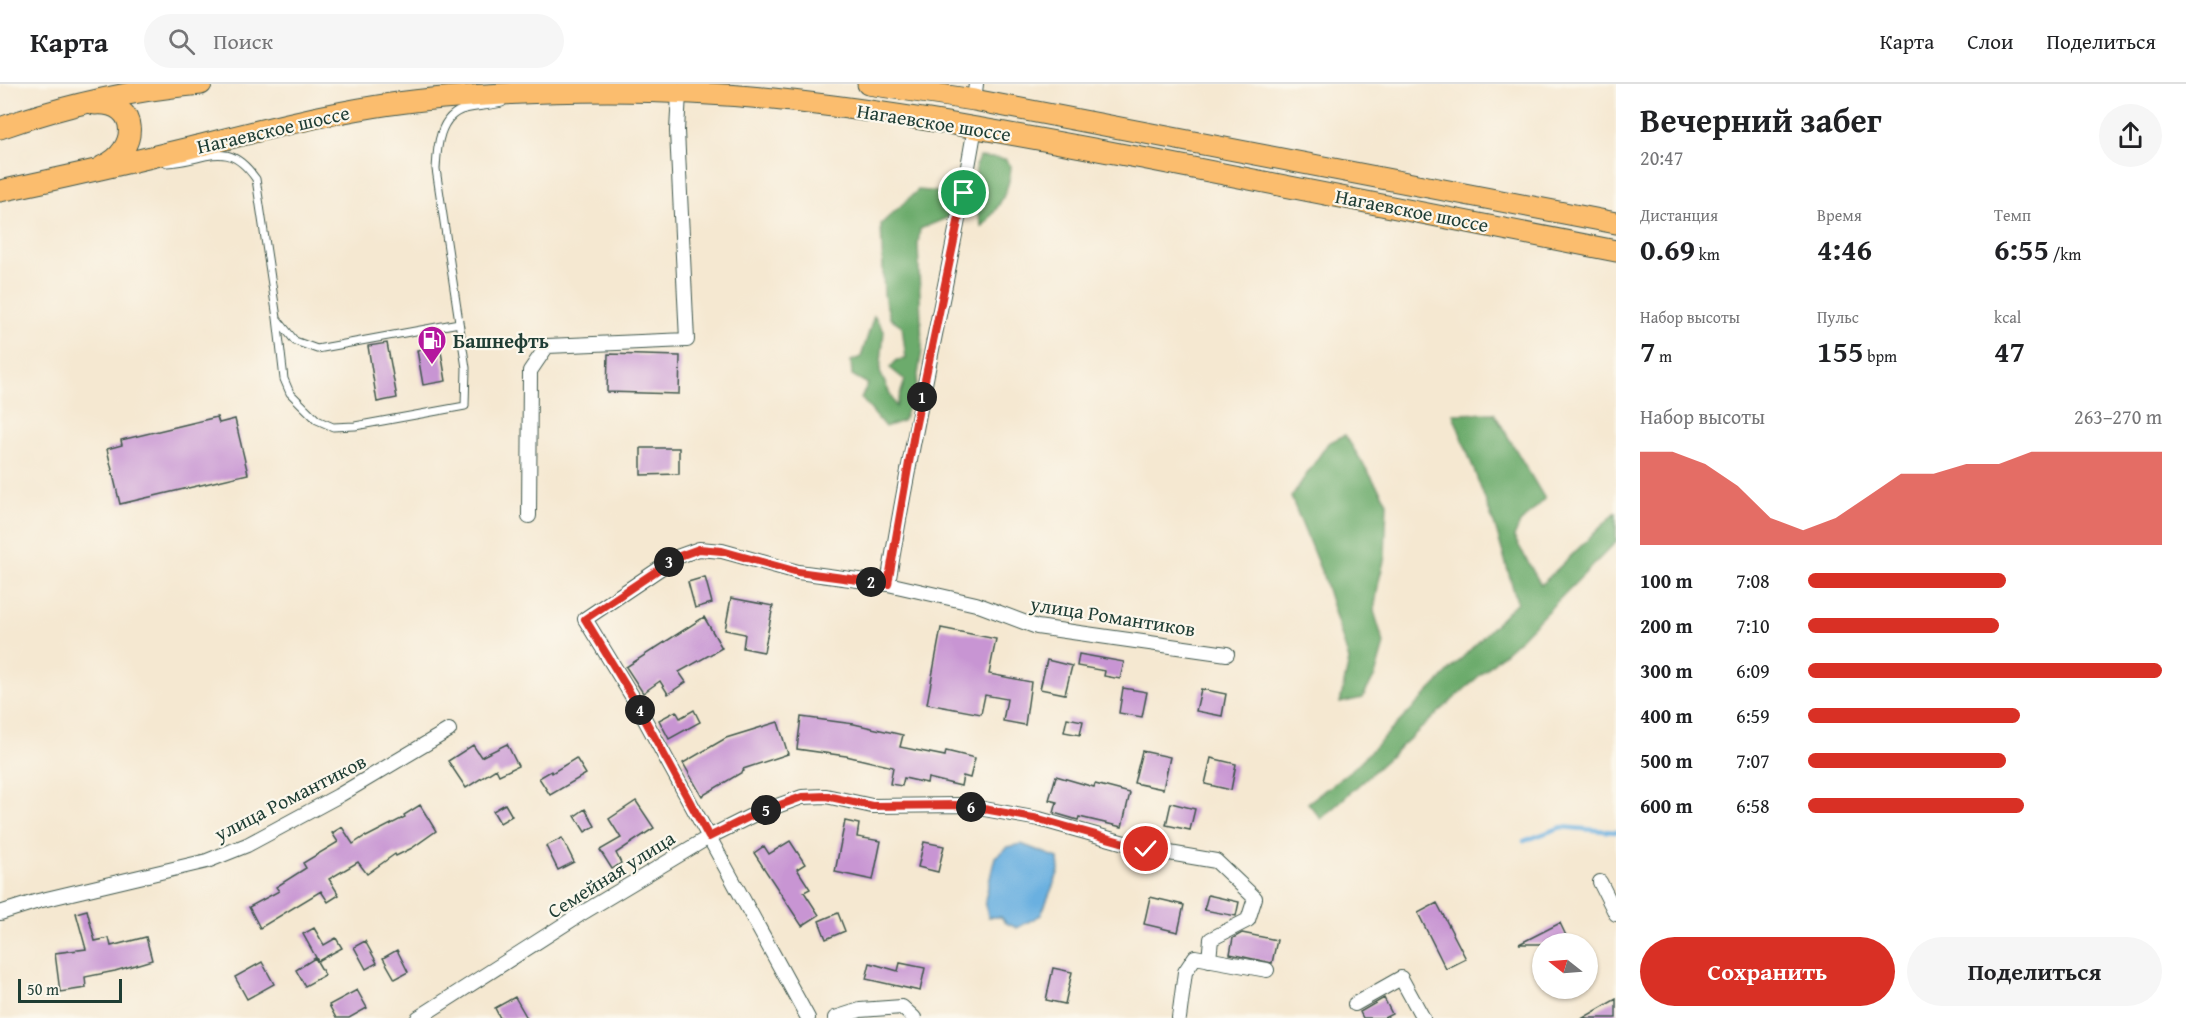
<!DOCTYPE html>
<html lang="ru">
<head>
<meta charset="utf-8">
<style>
  body { margin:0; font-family:"Gentium Book Plus",serif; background:#f6f6f6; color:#202124; height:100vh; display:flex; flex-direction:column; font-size:22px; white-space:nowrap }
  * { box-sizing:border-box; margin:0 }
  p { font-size:20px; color:#757577 }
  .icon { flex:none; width:33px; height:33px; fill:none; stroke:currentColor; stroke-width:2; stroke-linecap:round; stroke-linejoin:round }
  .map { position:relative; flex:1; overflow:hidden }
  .drawer { display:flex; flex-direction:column; background:#fff; width:570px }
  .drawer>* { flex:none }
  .needle { width:39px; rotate:287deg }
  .controls { position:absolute; left:1532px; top:849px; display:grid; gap:12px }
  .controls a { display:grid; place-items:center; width:66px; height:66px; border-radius:50%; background:#fff; box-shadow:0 2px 4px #0004; font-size:30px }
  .scale { position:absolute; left:18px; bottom:15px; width:104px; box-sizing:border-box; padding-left:6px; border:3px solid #1f3d34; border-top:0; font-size:16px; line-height:21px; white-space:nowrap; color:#1f3d34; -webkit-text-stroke:4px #fbf7ec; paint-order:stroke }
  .pin { position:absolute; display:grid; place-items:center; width:51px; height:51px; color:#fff; margin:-26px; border:3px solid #fff; border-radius:50%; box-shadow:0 2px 6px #0007 }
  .km { position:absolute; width:30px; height:30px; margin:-15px; border-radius:50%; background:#222; color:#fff; font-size:16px; line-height:30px; text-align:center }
  .round { display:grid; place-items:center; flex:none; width:63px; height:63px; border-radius:32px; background:#f6f6f6 }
  .summary { display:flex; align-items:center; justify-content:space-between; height:102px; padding:0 24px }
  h1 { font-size:33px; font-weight:600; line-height:45px }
  .figures { display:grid; grid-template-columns:repeat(3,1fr); gap:9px; height:102px; padding:6px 24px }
  .figures div { display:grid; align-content:center }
  .figures b { font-size:30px; font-weight:600 }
  .figures small { font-size:16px; font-weight:400 }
  .figures p { font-size:16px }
  .chart { height:168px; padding:12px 24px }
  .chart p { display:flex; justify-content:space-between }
  .chart svg { width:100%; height:108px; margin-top:6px; fill:#d93025; opacity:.7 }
  .action { display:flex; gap:12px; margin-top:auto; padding:12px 24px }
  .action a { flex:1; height:69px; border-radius:36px; background:#d93025; color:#fff; font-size:24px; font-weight:600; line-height:69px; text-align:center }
  .action a+a { background:#f6f6f6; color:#202124 }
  ul { padding:0 24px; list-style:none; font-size:20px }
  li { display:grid; grid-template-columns:96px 72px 1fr; align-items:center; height:45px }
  li i { height:15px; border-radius:8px; background:#d93025 }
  header { display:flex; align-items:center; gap:36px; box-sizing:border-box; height:84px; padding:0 30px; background:#fff; border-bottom:2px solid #e0e0e0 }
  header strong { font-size:28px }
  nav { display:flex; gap:33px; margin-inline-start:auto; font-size:21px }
  .search { width:420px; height:54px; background:#f6f6f6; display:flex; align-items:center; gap:15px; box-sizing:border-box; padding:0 21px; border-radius:33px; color:#757577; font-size:22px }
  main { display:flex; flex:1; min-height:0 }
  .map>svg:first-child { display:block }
  .forest { fill:#6cab6c; stroke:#467450; stroke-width:1.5 }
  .water { fill:#6ab0e0; stroke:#44768a; stroke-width:1.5 }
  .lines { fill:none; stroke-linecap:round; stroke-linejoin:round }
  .stream { stroke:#6ab0e0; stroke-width:4.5 }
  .building { fill:#c895d3 }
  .lane-casing { stroke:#3f574c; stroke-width:9 }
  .street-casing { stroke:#3f574c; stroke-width:16 }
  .primary-casing { stroke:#3f574c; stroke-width:23 }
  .lane { stroke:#fff; stroke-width:7 }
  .street { stroke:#fff; stroke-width:14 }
  .primary { stroke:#fbbd6e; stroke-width:21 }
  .route-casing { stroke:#fff; stroke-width:12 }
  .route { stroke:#d93025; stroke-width:8 }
  .labels { text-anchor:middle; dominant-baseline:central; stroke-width:4.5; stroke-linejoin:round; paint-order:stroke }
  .street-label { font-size:20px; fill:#1f3d34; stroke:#fbf7ec }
  .poi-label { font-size:20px; font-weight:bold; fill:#1f3d34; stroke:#fbf7ec; text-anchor:start }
</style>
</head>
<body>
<header>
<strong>Карта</strong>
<div class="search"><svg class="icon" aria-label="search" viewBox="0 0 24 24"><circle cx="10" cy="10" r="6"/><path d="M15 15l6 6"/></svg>Поиск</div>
<nav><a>Карта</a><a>Слои</a><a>Поделиться</a></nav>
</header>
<main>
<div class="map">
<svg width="1616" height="934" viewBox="0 0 1616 934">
  <rect width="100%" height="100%" fill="#fbf7ec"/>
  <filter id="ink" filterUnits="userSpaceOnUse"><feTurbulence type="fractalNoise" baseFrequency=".0167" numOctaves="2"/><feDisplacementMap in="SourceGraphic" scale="12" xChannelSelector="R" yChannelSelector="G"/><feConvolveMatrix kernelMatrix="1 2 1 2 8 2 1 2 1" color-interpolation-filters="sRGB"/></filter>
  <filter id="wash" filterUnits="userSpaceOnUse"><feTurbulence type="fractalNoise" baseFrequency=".008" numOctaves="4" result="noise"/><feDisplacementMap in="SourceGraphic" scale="24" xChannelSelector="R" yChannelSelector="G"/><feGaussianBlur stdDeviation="1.35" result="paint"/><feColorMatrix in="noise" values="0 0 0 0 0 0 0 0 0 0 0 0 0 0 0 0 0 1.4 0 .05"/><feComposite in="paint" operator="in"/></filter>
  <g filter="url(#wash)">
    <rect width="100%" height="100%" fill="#f5e8d1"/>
    <path class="forest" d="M979,73L1005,75L1011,82C1010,107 998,125 982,143L976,125V81Z
      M918,106L951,109L954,120L947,134L920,145L918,160L922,266L916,303L903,337L885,343L861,314L868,300L852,291L851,277L861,273L874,232L884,247L880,288L896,323L905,296L890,284L897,276L906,275L902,242L890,234L884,212L881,140Z
      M1494,329L1545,415L1520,439L1514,453L1541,501L1616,428V458L1522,553L1321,735L1308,719L1355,683L1517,518L1495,442L1453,330Z
      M1345,351L1387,418L1385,473L1379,497L1374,527L1384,560L1375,592L1362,614L1340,619L1349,576L1323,492L1291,413L1328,359Z"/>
    <path class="water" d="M1021,760L1058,774L1059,787L1041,831L1017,844L1006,839L1001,833H988L985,816L995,773L1008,763Z"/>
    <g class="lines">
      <path class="stream" d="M1524,757L1562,743L1616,748"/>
    </g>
    <g id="blocks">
      <path class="building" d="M387,259L397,314L377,318L368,262Z
        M440,262L446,297L423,301L417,266Z
        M608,270L680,272L679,310L607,308Z
        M217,333L219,339L235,335L248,390L120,420L107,365L122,361L121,356Z
        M641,364H679V390L641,391Z
        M705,493L712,519L695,524L688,498Z
        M731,514L773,522L764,568L743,564L745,550L725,546Z
        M704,533L722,564L679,588L686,598L668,610L660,597L643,609L626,583Z
        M941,544L996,555L989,590L1031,598L1025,641L1003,637L1007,615L985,611L981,630L927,620Z
        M1079,570L1124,578L1120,595L1104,592L1105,587L1077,582Z
        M1047,576L1072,582L1065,610L1040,605Z
        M1123,604L1147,608L1142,633L1119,629Z
        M1201,605L1226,610L1222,632L1196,627Z
        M694,626L700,638L669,655L659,636L676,627L680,634Z
        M801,633L854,640L903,651L900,663L945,672L946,667L975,674L970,694L963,692L961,702L928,694L927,699L904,694L902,702L890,700L893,683L846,672L797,665Z
        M1067,634L1083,637L1080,651L1064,648Z
        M778,638L788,670L743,685L744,687L702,712L683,679L726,654Z
        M507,660L518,682L499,691L496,685L466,704L448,677L473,661L481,673Z
        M1142,667L1170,673L1163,705L1134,699Z
        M576,674L586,690L550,711L539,694L551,687L552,689Z
        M1211,674L1236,680L1231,706L1205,700Z
        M1056,692L1094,703L1095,700L1130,709L1122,743L1079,733L1078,736L1054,729L1057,718L1049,716Z
        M636,717L654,744L616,769L621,779L612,785L600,766L621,754L609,735Z
        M1171,719L1195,725L1190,746L1166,741Z
        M505,720L512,732L500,739L493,727Z
        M420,721L436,747L412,764L396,772L395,770L367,790L358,778L329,795L339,811L328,818L321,807L260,844L249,823L279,807L276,803L306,784L303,779L338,758L332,749L342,743L353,760L365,752L366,753L405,733L404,731Z
        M585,725L595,742L585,748L575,732Z
        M845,737L859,740L857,753L881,757L873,796L835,788Z
        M562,754L574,778L558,786L546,762Z
        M790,757L805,780L797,785L810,805L804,808L819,831L802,842L754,769L764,762L769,770Z
        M924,758L944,762L938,788L918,783Z
        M1208,811L1239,818L1236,832L1204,826Z
        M1150,813L1184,821L1178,848L1144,840Z
        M1437,819L1466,875L1446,885L1418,829Z
        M87,826L95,857L109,854L111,862L146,853L152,876L115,887L85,893L86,904L60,908L55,869L86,865L76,829Z
        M838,829L845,847L826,855L819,837Z
        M1560,839L1570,860H1519Z
        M314,844L324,861L336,854L342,864L318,877L303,850Z
        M1242,849L1277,856L1272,879L1230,870L1233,854Z
        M365,857L377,879L366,885L354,863Z
        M397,866L408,888L395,895L383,874Z
        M315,874L325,891L305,902L296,886Z
        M262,878L274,900L247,915L235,893Z
        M870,879L898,887L900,879L925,884L920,907L866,895Z
        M1053,884L1072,888L1065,920L1046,916Z
        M357,906L367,924L349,934H336L329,921Z
        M515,913L527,934H500L495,924Z
        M1384,914L1392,930L1384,934H1363L1360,928Z
        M1616,915V934H1583Z"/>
    </g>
  </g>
  <g filter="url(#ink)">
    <use href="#blocks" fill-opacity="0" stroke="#3f574c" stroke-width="1.5"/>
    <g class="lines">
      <g class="lane-casing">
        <path id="lane" d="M167,79C207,77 227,53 256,95L277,234L284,295L290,309L317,336L333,343L355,342L465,322L466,284L436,85C437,64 439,31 465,25C477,22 490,22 502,19
          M278,236L295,257L317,265L459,239"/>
      </g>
      <g class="street-casing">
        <path id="street" d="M974,16L976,0
          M529,432L530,287L547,262L687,256L677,47L679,9
          M888,500C912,347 949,196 975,43
          M1600,798L1616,830
          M0,829L38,817L207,777L247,761L338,712L449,646
          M1355,920L1401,894L1423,934
          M418,934L579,831L709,753L755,730L802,713L826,712L872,722L962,721L1039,735L1146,765L1216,777L1255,814L1248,836L1211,855L1209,876
          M808,934L632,612L585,535L677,473L699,465L722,467L798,488L888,500L976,520L1037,543L1227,570
          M835,934L860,926L902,923L914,934
          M1179,934L1185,888L1195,873L1267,886"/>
      </g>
      <g class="primary-casing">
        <path id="primary" d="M868,0L974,16L1616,139
          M95,20C140,17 139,67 103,82
          M0,44C65,21 133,6 201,0
          M0,107C62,94 123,80 185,65C270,44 356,21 443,14C553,5 663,4 773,15C898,28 1023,52 1147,75C1304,105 1460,136 1616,167"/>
      </g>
      <use href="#lane" class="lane"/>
      <use href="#street" class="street"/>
      <use href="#primary" class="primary"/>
    </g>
  </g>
  <g class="lines" filter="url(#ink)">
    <g class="route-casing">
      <path id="route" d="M964,109L915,344L888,500L798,488L722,467L699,465L677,473L585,535L632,612L709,753L755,730L802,713L826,712L872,722L962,721L1039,735L1146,765"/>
    </g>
    <use href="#route" class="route"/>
  </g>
  <defs>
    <g id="fuel-pin" transform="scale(1.5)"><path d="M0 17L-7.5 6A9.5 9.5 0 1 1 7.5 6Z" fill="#b5179e" stroke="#fbf7ec"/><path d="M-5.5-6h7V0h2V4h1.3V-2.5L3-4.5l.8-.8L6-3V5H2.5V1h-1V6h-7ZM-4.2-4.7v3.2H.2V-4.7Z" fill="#fff"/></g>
  </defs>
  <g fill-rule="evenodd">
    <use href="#fuel-pin" x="432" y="256"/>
  </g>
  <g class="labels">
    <g class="street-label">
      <text transform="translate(934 38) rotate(9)">Нагаевское шоссе</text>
      <text transform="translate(273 45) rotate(-13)">Нагаевское шоссе</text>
      <text transform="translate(1412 126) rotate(11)">Нагаевское шоссе</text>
      <text transform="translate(1113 532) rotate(9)">улица Романтиков</text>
      <text transform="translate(290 713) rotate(-27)">улица Романтиков</text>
      <text transform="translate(611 790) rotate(-32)">Семейная улица</text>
    </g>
    <g class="poi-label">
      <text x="453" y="256">Башнефть</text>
    </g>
  </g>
</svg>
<div class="controls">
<a><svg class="needle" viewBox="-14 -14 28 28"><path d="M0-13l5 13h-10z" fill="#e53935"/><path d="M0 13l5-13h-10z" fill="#757577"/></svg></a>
</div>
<div class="scale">50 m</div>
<div class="pin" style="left:964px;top:109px;background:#1e9e55"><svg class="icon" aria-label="arrive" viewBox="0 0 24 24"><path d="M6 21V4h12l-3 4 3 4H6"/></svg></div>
<div class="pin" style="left:1146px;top:765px;background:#d93025"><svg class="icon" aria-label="check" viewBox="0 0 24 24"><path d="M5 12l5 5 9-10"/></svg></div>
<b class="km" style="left:922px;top:313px">1</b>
<b class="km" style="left:871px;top:498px">2</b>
<b class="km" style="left:669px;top:478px">3</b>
<b class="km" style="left:640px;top:626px">4</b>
<b class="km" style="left:766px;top:726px">5</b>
<b class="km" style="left:971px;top:723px">6</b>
</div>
<section class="drawer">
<div class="summary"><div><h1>Вечерний забег</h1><p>20:47</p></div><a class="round"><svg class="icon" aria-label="share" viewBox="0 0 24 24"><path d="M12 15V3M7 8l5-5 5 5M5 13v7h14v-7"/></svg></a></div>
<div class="figures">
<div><p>Дистанция</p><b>0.69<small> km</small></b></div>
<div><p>Время</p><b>4:46</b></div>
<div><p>Темп</p><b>6:55<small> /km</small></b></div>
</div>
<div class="figures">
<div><p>Набор высоты</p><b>7<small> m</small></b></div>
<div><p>Пульс</p><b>155<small> bpm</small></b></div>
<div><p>kcal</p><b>47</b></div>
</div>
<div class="chart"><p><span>Набор высоты</span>263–270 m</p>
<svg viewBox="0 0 160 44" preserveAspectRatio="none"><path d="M0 44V6L10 6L20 11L30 20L40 33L50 38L60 33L70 24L80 15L90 15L100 11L110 11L120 6L130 6L140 6L150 6L160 6V44z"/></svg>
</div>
<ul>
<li><b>100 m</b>7:08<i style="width:56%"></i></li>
<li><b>200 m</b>7:10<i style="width:54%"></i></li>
<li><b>300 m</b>6:09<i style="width:100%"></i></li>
<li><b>400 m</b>6:59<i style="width:60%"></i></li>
<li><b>500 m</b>7:07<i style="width:56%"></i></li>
<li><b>600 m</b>6:58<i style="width:61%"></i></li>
</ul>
<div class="action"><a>Сохранить</a><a>Поделиться</a></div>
</section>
</main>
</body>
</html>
